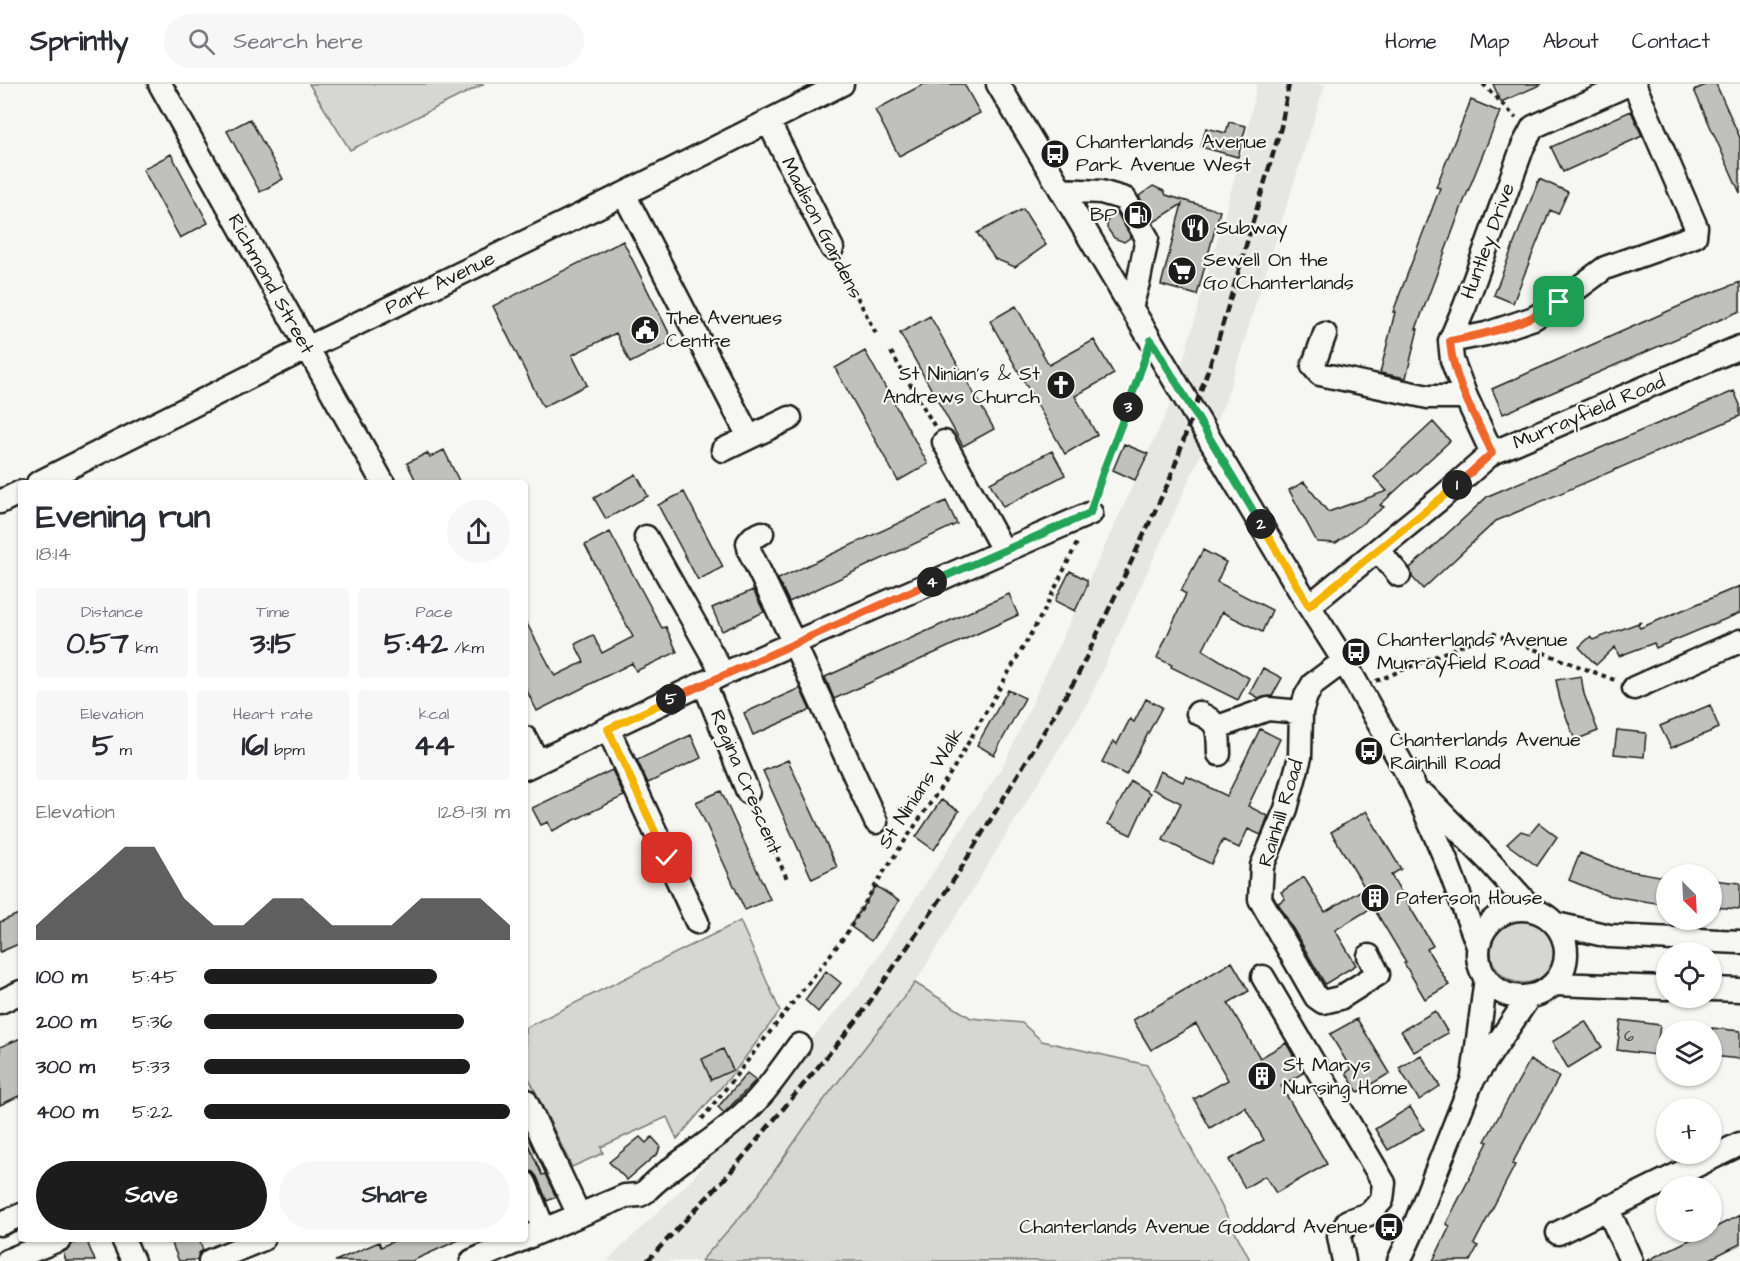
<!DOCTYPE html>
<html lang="en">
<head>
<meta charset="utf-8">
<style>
  body { margin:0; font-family:"Architects Daughter",sans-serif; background:#f7f7f7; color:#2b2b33; height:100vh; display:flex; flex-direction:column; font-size:22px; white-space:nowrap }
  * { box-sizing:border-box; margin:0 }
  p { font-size:20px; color:#7c7c81 }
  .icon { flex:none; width:33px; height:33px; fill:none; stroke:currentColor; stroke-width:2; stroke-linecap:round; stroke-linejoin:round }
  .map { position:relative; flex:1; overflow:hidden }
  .details { position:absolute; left:18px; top:396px; width:510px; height:762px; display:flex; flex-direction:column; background:#fff; border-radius:6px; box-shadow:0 2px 4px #0004 }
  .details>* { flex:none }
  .needle { width:39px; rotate:156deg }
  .tools { position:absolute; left:1656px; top:780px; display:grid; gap:12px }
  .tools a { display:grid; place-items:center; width:66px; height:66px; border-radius:50%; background:#fff; box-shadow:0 2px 4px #0004; font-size:30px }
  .pin { position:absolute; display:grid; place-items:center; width:51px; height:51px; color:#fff; margin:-26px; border-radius:12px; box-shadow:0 3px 9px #0006 }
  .km { position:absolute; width:30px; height:30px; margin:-15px; border-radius:50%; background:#222; color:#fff; font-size:16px; line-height:30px; text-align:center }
  .round { display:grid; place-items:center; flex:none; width:63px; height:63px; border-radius:32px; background:#f7f7f7 }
  .head { display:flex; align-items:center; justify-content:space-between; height:102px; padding:0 18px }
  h1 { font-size:33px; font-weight:800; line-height:45px }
  .metrics { display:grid; grid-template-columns:repeat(3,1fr); gap:9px; height:102px; padding:6px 18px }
  .metrics div { display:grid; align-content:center; border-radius:6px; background:#f7f7f7; text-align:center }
  .metrics b { font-size:30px; font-weight:800 }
  .metrics small { font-size:16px; font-weight:400 }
  .metrics p { font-size:16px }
  .chart { height:168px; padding:12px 18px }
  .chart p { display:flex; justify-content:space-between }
  .chart svg { width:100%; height:108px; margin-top:6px; fill:#1c1c1c; opacity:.7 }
  .button { display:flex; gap:12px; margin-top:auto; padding:12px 18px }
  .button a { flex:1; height:69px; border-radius:36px; background:#1c1c1c; color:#fff; font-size:24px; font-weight:800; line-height:69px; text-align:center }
  .button a+a { background:#f7f7f7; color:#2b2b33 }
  ul { padding:0 18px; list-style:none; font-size:20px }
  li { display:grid; grid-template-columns:96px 72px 1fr; align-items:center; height:45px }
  li i { height:15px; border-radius:8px; background:#1c1c1c }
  header { display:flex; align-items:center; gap:36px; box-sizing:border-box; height:84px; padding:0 30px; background:#fff; border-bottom:2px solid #e1e1e2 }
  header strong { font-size:28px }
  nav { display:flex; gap:33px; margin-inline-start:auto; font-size:21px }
  .search { width:420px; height:54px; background:#f7f7f7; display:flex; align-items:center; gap:15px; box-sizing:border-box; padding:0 21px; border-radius:33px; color:#7c7c81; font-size:22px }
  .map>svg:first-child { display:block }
  .built { fill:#e6e6e2 }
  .green { fill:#d6d6d2; stroke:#797977; stroke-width:1.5 }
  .building { fill:#c0c0bd; stroke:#1c1c1c; stroke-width:1.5 }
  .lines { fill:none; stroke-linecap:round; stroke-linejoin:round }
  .minor-casing { stroke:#1c1c1c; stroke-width:27 }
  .path { stroke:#1c1c1c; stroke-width:4; stroke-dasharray:4.5 4.5; stroke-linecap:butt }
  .minor { stroke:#f6f6f2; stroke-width:22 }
  .rail { stroke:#1c1c1c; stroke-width:4.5; stroke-dasharray:9 4.5; stroke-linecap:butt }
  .split-1-casing { stroke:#fff; stroke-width:12 }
  .split-2-casing { stroke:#fff; stroke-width:12 }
  .split-3-casing { stroke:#fff; stroke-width:12 }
  .split-4-casing { stroke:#fff; stroke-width:12 }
  .split-5-casing { stroke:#fff; stroke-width:12 }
  .split-6-casing { stroke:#fff; stroke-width:12 }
  .split-1 { stroke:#f0652b; stroke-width:8 }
  .split-2 { stroke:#f5b400; stroke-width:8 }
  .split-3 { stroke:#22a559; stroke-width:8 }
  .split-4 { stroke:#22a559; stroke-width:8 }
  .split-5 { stroke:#f0652b; stroke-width:8 }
  .split-6 { stroke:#f5b400; stroke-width:8 }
  .labels { text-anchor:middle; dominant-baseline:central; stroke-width:4.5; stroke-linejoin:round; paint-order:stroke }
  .number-label { font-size:16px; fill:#454544 }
  .poi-label { font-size:20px; fill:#1c1c1c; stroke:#f6f6f2; text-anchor:start }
  .street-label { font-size:20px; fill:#1c1c1c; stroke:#f6f6f2 }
</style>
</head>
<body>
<header>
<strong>Sprintly</strong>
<div class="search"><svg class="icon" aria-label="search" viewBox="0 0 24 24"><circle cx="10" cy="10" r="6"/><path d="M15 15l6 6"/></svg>Search here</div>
<nav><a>Home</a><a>Map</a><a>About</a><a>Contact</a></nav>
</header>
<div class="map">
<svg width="1740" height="1177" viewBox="0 0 1740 1177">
  <rect width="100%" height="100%" fill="#f6f6f2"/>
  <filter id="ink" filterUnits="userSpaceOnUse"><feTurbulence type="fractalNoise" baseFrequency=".0167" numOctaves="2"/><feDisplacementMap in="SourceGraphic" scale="12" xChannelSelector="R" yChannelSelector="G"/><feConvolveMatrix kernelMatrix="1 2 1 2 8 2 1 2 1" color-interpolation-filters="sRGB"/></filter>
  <g filter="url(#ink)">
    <path class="built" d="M1257,0H1325L1226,315L1088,618L915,899L820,1021L753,1118L701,1177H607L689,1098L862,897L1004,680L1171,319L1246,54Z"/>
    <path class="green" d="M309,0H484L350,66Z
      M1491 867a32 32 0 1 1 64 0a32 32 0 1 1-64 0Z
      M740,837L780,927L735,987L677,1055L667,1033L601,1063L603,1069L572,1083L525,986V944Z
      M915,899L971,934L1022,939L1042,957L1147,981L1249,1174V1177H701L753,1118L820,1021Z"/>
    <path class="building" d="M924,0H964L980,29L899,72L875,26Z
      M1493,0H1542L1501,18Z
      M1708,0H1716L1740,54V109L1694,6Z
      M1471,16L1500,28L1462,122L1416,245H1418L1406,294L1380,289L1395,228H1393L1440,104L1436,103Z
      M1631,27L1642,52L1563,88L1551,63Z
      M250,35L283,95L260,108L227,47Z
      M1229,38L1246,42L1238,73L1201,63L1206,44L1226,49Z
      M171,70L208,139L180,154L143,85Z
      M1539,95L1568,108L1558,130L1550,126L1513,219L1494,211Z
      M1153,102L1164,107L1166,111L1220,127L1197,211L1161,201L1182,120L1154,138L1139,112Z
      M1023,125L1046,161L1015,183L995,175L977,149Z
      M1116,127L1131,153L1124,158L1114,154L1107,144L1108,132Z
      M623,157L673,257L630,279L616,249L572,271L587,301L543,323L493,222Z
      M1740,198V227L1503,330L1492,305L1700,213Z
      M1016,222L1049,281L1094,256L1114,290L1075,312L1097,351L1065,370L990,237Z
      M930,232L994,345L963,362L900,249Z
      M865,267L928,380L898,397L835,284Z
      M1734,307L1740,321V332L1496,437L1423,505L1412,493L1410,484L1488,412Z
      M1433,338L1450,357L1380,421L1384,423L1336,459L1317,458L1289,406L1304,398L1328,428L1387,407L1374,393Z
      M1124,360L1148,370L1135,396L1113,386Z
      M444,366L460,399H417L407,379L427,369L430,373Z
      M1052,367L1065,391L1003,423L990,399Z
      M636,390L648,412L606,435L594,414Z
      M684,408L723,483L698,496L658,421Z
      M946,417L957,440L789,518L778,495Z
      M610,448L662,544L666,543L677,568L636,587L632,579L537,627L525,603V536L555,592L584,578L575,560L593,551L602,569L633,553L585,461Z
      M1203,466L1226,478L1217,498L1272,526L1262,548L1222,528L1203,566L1249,594L1238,616L1171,583L1172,581L1157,574L1186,510L1181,507Z
      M1070,487L1087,496V502L1075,527L1055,517Z
      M1740,502V529L1656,564L1654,559L1619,572L1615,563L1596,581L1579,563L1590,553L1593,556L1641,538L1638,541L1640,544Z
      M753,506L764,528L722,547L712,524Z
      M1009,510L1018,531L834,615L825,593Z
      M1263,584L1282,594L1272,612L1259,614L1250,609Z
      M1581,592L1584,610L1598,647L1575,656L1560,616L1556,596Z
      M800,604L810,626L753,651L744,629Z
      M1008,606L1025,614L994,671L977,661Z
      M1146,615L1162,623L1126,691L1102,678L1113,657L1117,660L1130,635L1134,638Z
      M1710,621L1719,644L1671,664L1660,642Z
      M1260,645L1280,655L1248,722L1268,732L1261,751L1248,745L1239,764L1223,756L1211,780L1163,756L1181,719L1152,705L1160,687L1183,698L1186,692L1227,712Z
      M1617,646L1646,649L1644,673L1614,670Z
      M691,651L701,674L648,699L637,676Z
      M788,676L837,783L812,795L763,687Z
      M612,686L624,712L552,747L548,738L541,741L532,724Z
      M1131,697L1150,709L1131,751L1108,740Z
      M721,707L770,815L745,826L696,718Z
      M941,716L959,727L934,766L916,753Z
      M1366,727L1401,785L1391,791L1433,862L1427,865L1449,901L1425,915L1404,879L1406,878L1373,823L1335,846L1356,881L1325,900L1278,819L1285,815L1281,808L1304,793L1325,828L1365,804L1331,748Z
      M1539,739L1557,753L1537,782L1507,760L1521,747L1530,750Z
      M1580,769L1619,785L1666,793L1662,820L1606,811L1569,796Z
      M1712,796L1740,799V825L1712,823Z
      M876,802L899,817L871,857L850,842Z
      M21,829V859L0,868V838Z
      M1232,878L1249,907L1228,919L1260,974L1286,959L1303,989L1281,1002L1327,1080L1276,1109L1265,1092L1245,1104L1229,1076L1264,1056L1245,1023L1210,1044L1194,1015L1228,996L1196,940L1151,966L1133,936Z
      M826,887L841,899L818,928L805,916Z
      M1435,927L1448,949L1414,968L1401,947Z
      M1357,935L1390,989L1358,1008L1346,989L1351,985L1330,950Z
      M1621,936L1660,941L1656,971L1617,966Z
      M1585,937L1602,963L1568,984L1552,958Z
      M1712,944L1740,947V975L1712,972Z
      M21,954V1011L0,1021V963Z
      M723,965L733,986L711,996L702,975Z
      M1421,971L1440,1002L1419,1016L1399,984Z
      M1530,976L1559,993L1512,1080L1515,1081L1474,1160L1478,1162L1470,1177H1433L1450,1142L1446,1140L1488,1058L1485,1057Z
      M747,989L756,996L724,1029L718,1023Z
      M1410,1023L1424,1045L1388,1066L1375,1045Z
      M525,1053L542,1091L545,1090L556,1113L547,1117L537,1093L533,1088L525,1086Z
      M640,1053L646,1059L652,1053L660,1062L658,1069L627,1096L609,1078Z
      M1740,1131V1160L1706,1177H1646L1706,1148H1712V1145Z
      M86,1155L95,1177H66L63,1168L70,1164L72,1160Z
      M170,1155H199L203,1166L199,1169L197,1176L179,1177Z
      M398,1155H461L412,1177H335L379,1158L381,1163Z"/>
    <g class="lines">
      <g class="minor-casing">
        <path id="minor" d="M160,0L383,399
          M998,0L1309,522L1344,577L1413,700L1446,776L1478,862
          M768,37L832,164
          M1061,106L1101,108L1125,115L1147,154L1139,195L1131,223
          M624,110L749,353
          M1325,250L1313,282L1320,290L1428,313H1466
          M1450,257L1486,250L1534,234L1559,218L1605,184L1695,152L1696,143L1634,0
          M944,358L1003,466
          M723,366L790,334
          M1492,369L1466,313L1452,276L1450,257L1465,222L1523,62L1533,43L1629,0
          M38,399L307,264L624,110L842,0
          M0,418L21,408
          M762,449L753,453L748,459L750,468L794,559L876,738
          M646,453L723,590
          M1378,466L1399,491
          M1309,522L1441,414L1492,369L1740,263
          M1344,577L1313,600L1306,612L1301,628L1300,673L1286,725L1262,782L1260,815L1316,913L1323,918L1340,914L1378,890L1369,872
          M704,599L748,708
          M1634,604L1740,557
          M1198,629C1221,638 1218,648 1219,670
          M1218,643L1268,625L1301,628
          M608,645L697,838
          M525,654L538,678
          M525,684L723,590L1091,429
          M1425,712L1488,776L1532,825
          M1478 869a44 44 0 1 1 88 0a44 44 0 1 1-88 0Z
          M1556,840L1609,852L1740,858
          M1263,893L1384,1099L1382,1116L1369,1130L1348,1137L1339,1152L1344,1177
          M1554,900L1666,904
          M1712,905L1740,906
          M0,918L21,908
          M1473,993L1486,894
          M525,1016L579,1131
          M525,1099L544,1146
          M1607,1123L1631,1177
          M0,1140L21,1131
          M1558,1149L1740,1060
          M525,1154L625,1112L640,1111L645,1108C672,1080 707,1062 736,1036C761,1016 780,987 799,961
          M123,1155L133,1177
          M7,1177L60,1155
          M210,1177L263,1155
          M472,1177L523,1155
          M1399,1177L1411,1151L1472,997L1529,913"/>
      </g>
      <path class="path" d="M1483,0L1516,34
        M841,181L876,250
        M891,268L935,343
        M1096,411L1143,282
        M1376,597L1492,549L1617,597
        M755,724L788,797
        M702,1035L845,852L883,789L952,687L1045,525L1078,457"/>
      <use href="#minor" class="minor"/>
      <path class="rail" d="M647,1177L728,1091L858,935L957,791L1077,593L1170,395L1216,263L1281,43L1289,0"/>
    </g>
  </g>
  <g class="lines" filter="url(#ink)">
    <g class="split-1-casing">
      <path id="split-1" d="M1457,401L1492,369C1476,333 1453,297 1450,257C1491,249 1523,241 1559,218"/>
    </g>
    <g class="split-2-casing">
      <path id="split-2" d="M1261,440L1309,522L1457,401"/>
    </g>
    <g class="split-3-casing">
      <path id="split-3" d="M1128,323L1151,256L1261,440"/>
    </g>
    <g class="split-4-casing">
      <path id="split-4" d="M932,498L1090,429L1104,385L1128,323"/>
    </g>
    <g class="split-5-casing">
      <path id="split-5" d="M671,615L932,498"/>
    </g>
    <g class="split-6-casing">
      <path id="split-6" d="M667,774L608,645L671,615"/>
    </g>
    <use href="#split-1" class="split-1"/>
    <use href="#split-2" class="split-2"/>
    <use href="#split-3" class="split-3"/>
    <use href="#split-4" class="split-4"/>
    <use href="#split-5" class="split-5"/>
    <use href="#split-6" class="split-6"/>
  </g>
  <defs>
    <g id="bus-disc" transform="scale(1.5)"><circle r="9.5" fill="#1c1c1c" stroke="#f6f6f2"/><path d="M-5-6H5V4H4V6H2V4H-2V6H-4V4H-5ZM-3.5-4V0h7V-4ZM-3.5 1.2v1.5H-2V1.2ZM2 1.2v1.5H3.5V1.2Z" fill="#fff"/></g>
    <g id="fuel-disc" transform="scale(1.5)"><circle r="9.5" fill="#1c1c1c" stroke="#f6f6f2"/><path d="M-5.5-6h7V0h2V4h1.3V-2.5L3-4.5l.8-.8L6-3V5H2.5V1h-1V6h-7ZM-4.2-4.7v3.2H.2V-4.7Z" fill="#fff"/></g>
    <g id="restaurant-disc" transform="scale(1.5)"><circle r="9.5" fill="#1c1c1c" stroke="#f6f6f2"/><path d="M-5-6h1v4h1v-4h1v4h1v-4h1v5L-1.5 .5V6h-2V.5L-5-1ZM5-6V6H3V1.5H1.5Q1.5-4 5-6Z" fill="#fff"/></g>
    <g id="supermarket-disc" transform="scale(1.5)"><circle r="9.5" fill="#1c1c1c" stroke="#f6f6f2"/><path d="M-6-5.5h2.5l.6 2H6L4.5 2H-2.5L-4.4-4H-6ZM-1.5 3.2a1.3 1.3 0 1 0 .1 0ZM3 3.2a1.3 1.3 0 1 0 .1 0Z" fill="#fff"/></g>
    <g id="civic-disc" transform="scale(1.5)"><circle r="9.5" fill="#1c1c1c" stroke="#f6f6f2"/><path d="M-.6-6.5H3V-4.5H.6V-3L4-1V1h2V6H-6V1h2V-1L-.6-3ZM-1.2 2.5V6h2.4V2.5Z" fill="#fff"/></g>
    <g id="church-disc" transform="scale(1.5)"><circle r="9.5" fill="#1c1c1c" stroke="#f6f6f2"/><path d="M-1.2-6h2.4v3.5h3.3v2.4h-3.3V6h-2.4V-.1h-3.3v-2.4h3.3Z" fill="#fff"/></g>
    <g id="building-disc" transform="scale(1.5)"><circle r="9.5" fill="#1c1c1c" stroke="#f6f6f2"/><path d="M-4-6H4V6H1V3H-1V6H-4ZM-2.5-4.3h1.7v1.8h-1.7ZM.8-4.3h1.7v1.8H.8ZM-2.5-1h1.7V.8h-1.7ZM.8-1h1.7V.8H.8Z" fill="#fff"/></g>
  </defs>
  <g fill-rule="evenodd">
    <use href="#bus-disc" x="1055" y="70"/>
    <use href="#fuel-disc" x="1138" y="131"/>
    <use href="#restaurant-disc" x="1195" y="144"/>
    <use href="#supermarket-disc" x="1182" y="187"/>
    <use href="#civic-disc" x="645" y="246"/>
    <use href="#church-disc" x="1061" y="301"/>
    <use href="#bus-disc" x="1356" y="568"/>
    <use href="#bus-disc" x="1369" y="667"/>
    <use href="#building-disc" x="1375" y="814"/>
    <use href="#building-disc" x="1262" y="992"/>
    <use href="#bus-disc" x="1389" y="1143"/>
  </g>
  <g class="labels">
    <g class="number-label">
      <text x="1629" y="952">6</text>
    </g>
    <g class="poi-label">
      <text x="1076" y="58">Chanterlands Avenue<tspan x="1076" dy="23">Park Avenue West</tspan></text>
      <text x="1117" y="131" text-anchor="end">BP</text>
      <text x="1216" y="144">Subway</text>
      <text x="1203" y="176">Sewell On the<tspan x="1203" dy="23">Go Chanterlands</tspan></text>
      <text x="666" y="234">The Avenues<tspan x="666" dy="23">Centre</tspan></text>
      <text x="1040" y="290" text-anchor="end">St Ninian's &amp; St<tspan x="1040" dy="23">Andrews Church</tspan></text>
      <text x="1377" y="556">Chanterlands Avenue<tspan x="1377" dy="23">Murrayfield Road</tspan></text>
      <text x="1390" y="656">Chanterlands Avenue<tspan x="1390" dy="23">Rainhill Road</tspan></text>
      <text x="1396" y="814">Paterson House</text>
      <text x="1283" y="981">St Marys<tspan x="1283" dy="23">Nursing Home</tspan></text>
      <text x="1368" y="1143" text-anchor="end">Chanterlands Avenue Goddard Avenue</text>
    </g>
    <g class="street-label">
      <text transform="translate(822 144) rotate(63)">Madison Gardens</text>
      <text transform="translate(1488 157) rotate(-70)">Huntley Drive</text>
      <text transform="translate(440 199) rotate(-26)">Park Avenue</text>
      <text transform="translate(271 200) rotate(61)">Richmond Street</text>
      <text transform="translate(1589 328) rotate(-23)">Murrayfield Road</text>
      <text transform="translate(746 698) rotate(67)">Regina Crescent</text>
      <text transform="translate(921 704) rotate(-57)">St Ninians Walk</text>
      <text transform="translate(1281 729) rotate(-73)">Rainhill Road</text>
    </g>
  </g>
</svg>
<div class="tools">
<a><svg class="needle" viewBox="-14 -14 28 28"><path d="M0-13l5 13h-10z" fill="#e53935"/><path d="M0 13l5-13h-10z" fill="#7c7c81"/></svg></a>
<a><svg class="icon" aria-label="locate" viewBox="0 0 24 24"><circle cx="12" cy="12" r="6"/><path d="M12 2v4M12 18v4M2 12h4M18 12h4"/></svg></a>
<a><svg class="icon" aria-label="layers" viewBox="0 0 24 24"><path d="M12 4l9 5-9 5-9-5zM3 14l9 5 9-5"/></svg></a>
<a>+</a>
<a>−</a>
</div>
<div class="pin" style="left:1559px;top:218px;background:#1e9e55"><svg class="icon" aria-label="arrive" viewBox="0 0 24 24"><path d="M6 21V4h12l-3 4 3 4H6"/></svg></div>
<div class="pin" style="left:667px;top:774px;background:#d93025"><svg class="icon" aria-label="check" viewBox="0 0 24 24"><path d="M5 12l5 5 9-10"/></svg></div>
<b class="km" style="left:1457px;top:401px">1</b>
<b class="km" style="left:1261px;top:440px">2</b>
<b class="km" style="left:1128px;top:323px">3</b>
<b class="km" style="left:932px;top:498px">4</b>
<b class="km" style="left:671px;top:615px">5</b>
<section class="details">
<div class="head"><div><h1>Evening run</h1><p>18:14</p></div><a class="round"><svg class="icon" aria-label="share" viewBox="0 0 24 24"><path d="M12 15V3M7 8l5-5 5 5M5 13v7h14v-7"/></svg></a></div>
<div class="metrics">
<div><p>Distance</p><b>0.57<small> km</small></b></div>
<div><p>Time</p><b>3:15</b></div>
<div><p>Pace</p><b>5:42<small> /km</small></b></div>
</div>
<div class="metrics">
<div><p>Elevation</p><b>5<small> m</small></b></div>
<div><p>Heart rate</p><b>161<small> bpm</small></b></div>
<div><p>kcal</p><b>44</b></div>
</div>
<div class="chart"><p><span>Elevation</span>128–131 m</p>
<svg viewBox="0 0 160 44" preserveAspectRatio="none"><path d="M0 44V38L10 27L20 17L30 6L40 6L50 27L60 38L70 38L80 27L90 27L100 38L110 38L120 38L130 27L140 27L150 27L160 38V44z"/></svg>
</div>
<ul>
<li><b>100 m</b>5:45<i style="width:76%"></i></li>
<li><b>200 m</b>5:36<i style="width:85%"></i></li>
<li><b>300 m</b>5:33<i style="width:87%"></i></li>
<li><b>400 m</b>5:22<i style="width:100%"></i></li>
</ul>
<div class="button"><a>Save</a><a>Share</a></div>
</section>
</div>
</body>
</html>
